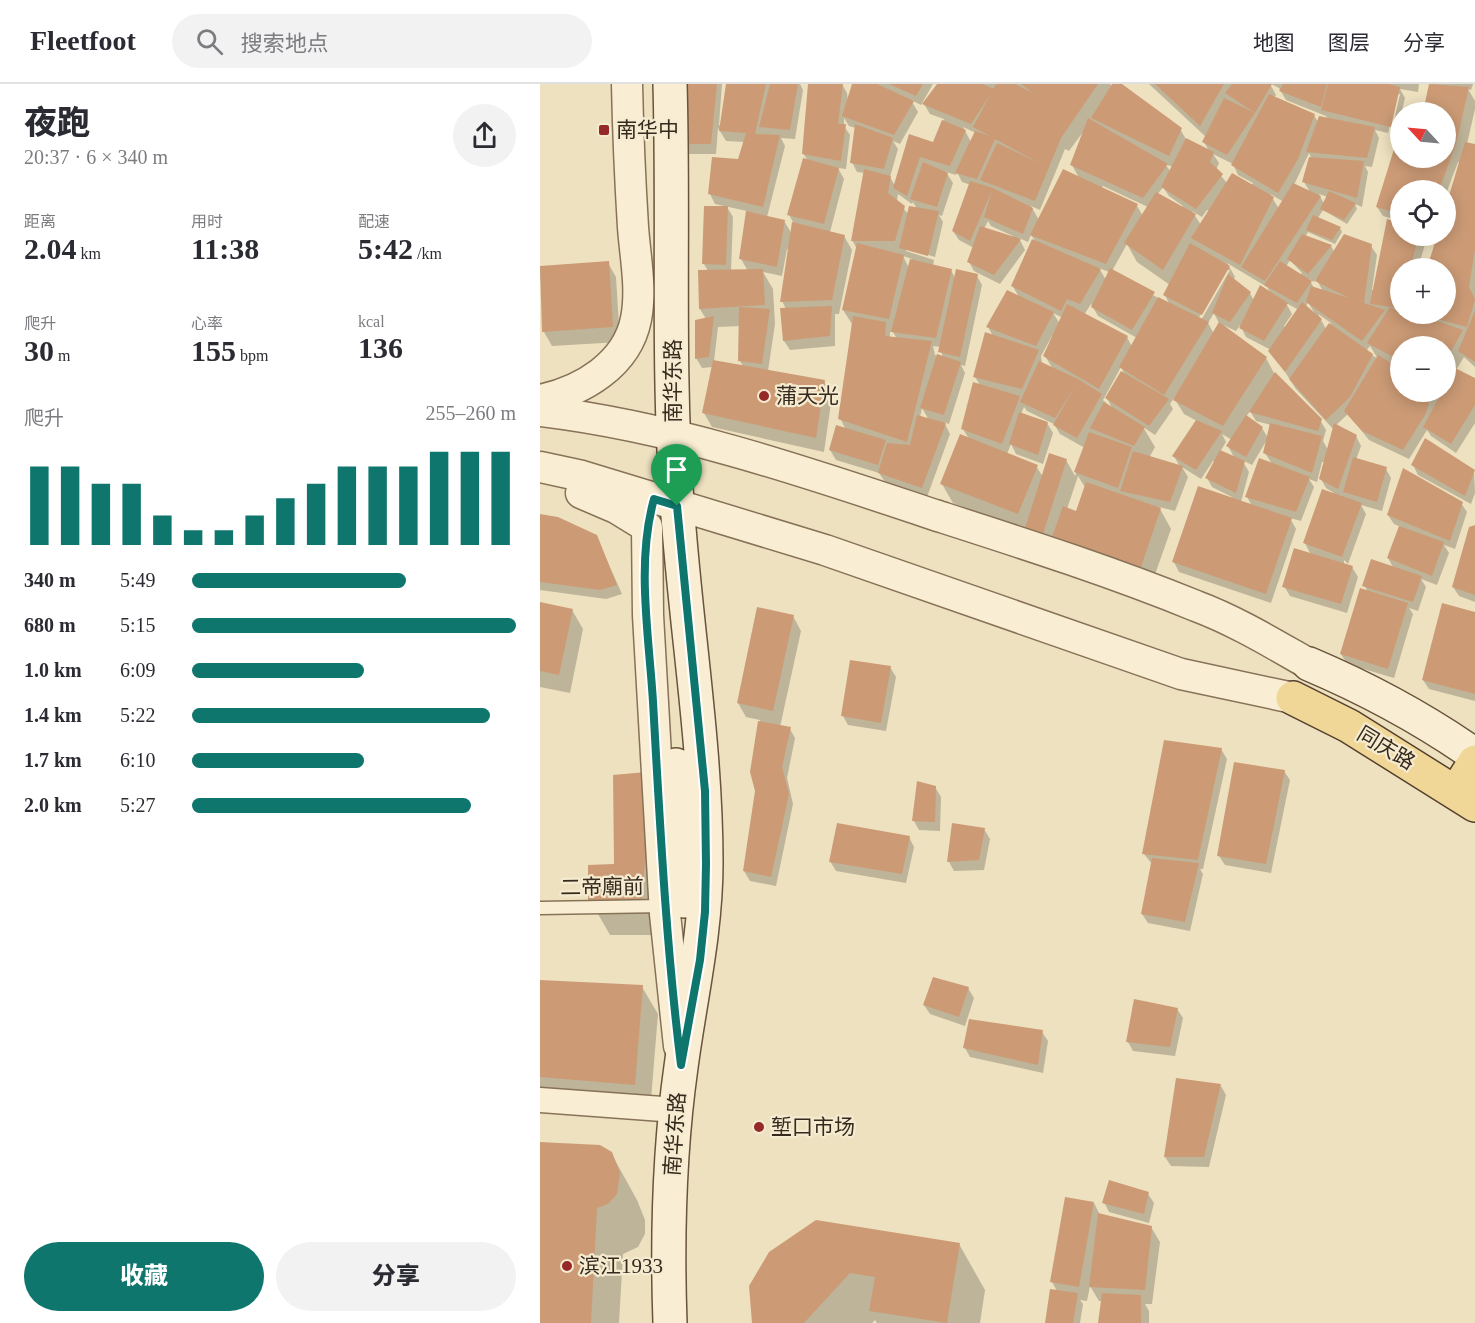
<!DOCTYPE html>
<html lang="zh">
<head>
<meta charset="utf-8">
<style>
  body { margin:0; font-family:"Times New Roman","Noto Sans SC",serif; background:#f2f2f3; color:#2b2b33; height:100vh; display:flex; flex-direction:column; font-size:22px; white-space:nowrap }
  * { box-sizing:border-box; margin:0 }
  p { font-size:20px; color:#7c7c81 }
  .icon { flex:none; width:33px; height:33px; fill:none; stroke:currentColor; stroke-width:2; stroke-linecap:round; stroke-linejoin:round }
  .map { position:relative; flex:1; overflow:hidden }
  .sheet { display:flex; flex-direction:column; background:#fff; width:540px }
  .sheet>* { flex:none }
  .needle { width:39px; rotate:296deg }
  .tools { position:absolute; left:850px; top:18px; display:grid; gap:12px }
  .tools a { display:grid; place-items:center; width:66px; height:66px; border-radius:50%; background:#fff; box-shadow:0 3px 15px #0003; font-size:30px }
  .pin { position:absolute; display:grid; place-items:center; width:51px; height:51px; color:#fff; margin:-62px -26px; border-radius:50% 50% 50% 0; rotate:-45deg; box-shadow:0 0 6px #0007 }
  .pin .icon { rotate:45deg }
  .round { display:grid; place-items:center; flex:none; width:63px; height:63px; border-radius:32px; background:#f2f2f3 }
  .headline { display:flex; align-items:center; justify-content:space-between; height:102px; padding:0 24px }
  h1 { font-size:33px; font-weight:800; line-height:45px }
  .figures { display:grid; grid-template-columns:repeat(3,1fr); gap:9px; height:102px; padding:6px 24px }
  .figures div { display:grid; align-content:center }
  .figures b { font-size:30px; font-weight:800 }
  .figures small { font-size:16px; font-weight:400 }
  .figures p { font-size:16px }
  .chart { height:168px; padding:12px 24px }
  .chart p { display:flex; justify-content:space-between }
  .chart svg { width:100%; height:108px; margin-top:6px; stroke:#0f766e; stroke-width:6 }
  .action { display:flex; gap:12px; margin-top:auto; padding:12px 24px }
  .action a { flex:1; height:69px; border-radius:36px; background:#0f766e; color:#fff; font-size:24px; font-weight:800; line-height:69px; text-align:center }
  .action a+a { background:#f2f2f3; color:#2b2b33 }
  ul { padding:0 24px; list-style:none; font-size:20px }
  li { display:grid; grid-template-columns:96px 72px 1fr; align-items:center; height:45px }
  li i { height:15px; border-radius:8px; background:#0f766e }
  header { display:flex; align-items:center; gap:36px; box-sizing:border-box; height:84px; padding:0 30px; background:#fff; border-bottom:2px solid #e1e1e2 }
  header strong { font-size:28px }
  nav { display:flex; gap:33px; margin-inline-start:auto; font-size:21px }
  .search { width:420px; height:54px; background:#f2f2f3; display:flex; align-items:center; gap:15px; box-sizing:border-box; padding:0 21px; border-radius:33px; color:#7c7c81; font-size:22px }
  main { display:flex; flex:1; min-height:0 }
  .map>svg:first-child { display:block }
  .shadow { fill:#0003; fill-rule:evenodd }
  .building { fill:#cc9b76 }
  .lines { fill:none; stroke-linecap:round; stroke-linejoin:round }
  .service-casing { stroke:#877258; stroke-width:15 }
  .minor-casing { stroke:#877258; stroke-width:27 }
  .tertiary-casing { stroke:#877258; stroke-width:33 }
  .secondary-casing { stroke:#68533b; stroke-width:36 }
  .primary-casing { stroke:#54402d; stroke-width:36 }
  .service { stroke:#f9eed3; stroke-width:12 }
  .minor { stroke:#f9eed3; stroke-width:24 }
  .tertiary { stroke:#f9eed3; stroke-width:30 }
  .secondary { stroke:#f9eed3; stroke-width:33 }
  .primary { stroke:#f1d797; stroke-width:33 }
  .route-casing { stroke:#fff; stroke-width:12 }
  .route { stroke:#0f766e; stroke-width:8 }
  .poi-dot { fill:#952928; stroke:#f5ebd0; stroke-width:2 }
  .labels { text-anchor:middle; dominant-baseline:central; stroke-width:4.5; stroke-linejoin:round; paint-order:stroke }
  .poi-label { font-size:21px; fill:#36291d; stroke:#f5ebd0; text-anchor:start }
  .street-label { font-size:21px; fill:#36291d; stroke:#f5ebd0 }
</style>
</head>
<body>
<header>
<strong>Fleetfoot</strong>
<div class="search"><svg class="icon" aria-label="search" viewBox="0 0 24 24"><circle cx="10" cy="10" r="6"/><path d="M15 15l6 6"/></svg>搜索地点</div>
<nav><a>地图</a><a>图层</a><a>分享</a></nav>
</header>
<main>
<section class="sheet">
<div class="headline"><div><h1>夜跑</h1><p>20:37 · 6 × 340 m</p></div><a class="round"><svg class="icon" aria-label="share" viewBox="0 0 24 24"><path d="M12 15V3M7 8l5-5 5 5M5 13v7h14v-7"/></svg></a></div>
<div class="figures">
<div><p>距离</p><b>2.04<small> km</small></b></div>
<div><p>用时</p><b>11:38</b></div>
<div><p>配速</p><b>5:42<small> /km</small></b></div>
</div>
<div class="figures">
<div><p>爬升</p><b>30<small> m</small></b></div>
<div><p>心率</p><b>155<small> bpm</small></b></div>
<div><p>kcal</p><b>136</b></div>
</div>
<div class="chart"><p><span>爬升</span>255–260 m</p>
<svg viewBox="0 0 160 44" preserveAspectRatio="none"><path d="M5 44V12M15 44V12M25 44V19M35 44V19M45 44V32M55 44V38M65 44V38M75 44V32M85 44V25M95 44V19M105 44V12M115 44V12M125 44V12M135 44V6M145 44V6M155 44V6"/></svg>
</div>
<ul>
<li><b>340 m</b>5:49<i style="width:66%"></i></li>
<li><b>680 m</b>5:15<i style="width:100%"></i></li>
<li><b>1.0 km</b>6:09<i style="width:53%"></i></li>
<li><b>1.4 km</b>5:22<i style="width:92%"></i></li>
<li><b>1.7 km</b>6:10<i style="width:53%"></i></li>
<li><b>2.0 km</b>5:27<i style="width:86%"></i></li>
</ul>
<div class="action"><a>收藏</a><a>分享</a></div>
</section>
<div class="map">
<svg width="935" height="1239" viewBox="0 0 935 1239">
  <rect width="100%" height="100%" fill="#eee1c0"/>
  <path class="shadow" d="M142,0H182L179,41L181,42L187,0H260L263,6L255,55L241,54L245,62L227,133L244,137L252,150L253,138L249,131L268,77L263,69L269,0H302L307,9L308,17L313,0H393L381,21L371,16L378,28L360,60L353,57L358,65L350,93L355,102L370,52L393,60L404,35L390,30L384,20L399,0H570L572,3L579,0L640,45L647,57L669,67L664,58L666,53L609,0H730L736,11L734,14L774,31L778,38L789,36L786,32L746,16L739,4L731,0H879L878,8L860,5L865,14L856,51L851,50L860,10H857L848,49L835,46L839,54L832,83L825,82L828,88L822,123L815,120L817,125L807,140L783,126L778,134L800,144L802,148L795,160L768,148L765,153L791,162L795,169L831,162L837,171L832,206H835L861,141V152H883L886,157L878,184H861V230L882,241L876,230H906V184H889L899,152H906V127L920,79L918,78L906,110V106H861V137L843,132L837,123L861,51V74H906V28H885L891,0H933L931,6L928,5L935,17V25L927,60L935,62V283L924,273L916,286L935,296V339L916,369L891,352L887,346L869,375L829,356L808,330L795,342L816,352L821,362L816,376L846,385L851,394L842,427L821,421L826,430L808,480L804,476V481L812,483L818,493L807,529L750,512L744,502L771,471L765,459L794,409L786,404L781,395L785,378H782L777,398L769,395L774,403L761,437L750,434L756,445L731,519L639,488L634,478L692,413L672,403L667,394L675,378L673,377L661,395L642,383L648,393L635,427L619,423L631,445L611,502L413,419L402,400L429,355L423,345L440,301L435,293L453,252L448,243L479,213L472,201L496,158L491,151L488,158L479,154L485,166L460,200L434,187L429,178L434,164L419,156L413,147L431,101L422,98L417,88L416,91L406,88L413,99L402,132L399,131L403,138L395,173L366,164V167L394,176L393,182L411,186L415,194L437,192L442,201L425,282L421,281L425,289L409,340L404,338L410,350L387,413L345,398L339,389L296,376L290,366L306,346L300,334L312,240L303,226L317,165L312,156L325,89L317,88L312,78L316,44L309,42L304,34V42L310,51L306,85L298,84L304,95L290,148L304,152L312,166L299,230H295V262L250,266L244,257L246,225L242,217L249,166L247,165L242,192L223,188L233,205L235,240L228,287L284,297L292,312L284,368L172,343L164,329L173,283L162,284L156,274L166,235L160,225L168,187L164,180L187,123L193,133L191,187H208L201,175L207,127L175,120L170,110L199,77L205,58L186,57L178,44L176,70H148L143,60ZM423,43L436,49L431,58ZM543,48L532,81L539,94L499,136L491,122L500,126L525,65L529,67ZM769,69L772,75L764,98L770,108L754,101ZM673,70L693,80L698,91L713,99L711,102L687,99L676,86L679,79ZM625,80L633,83L631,88ZM563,102L608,123L603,132L597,122L561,105ZM623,103L629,112L643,122L642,124L618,110ZM358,110L372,120L373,118L377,125L369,131L357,117ZM730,110L744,118L739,125ZM779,110L788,113L784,120ZM667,126L669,127L661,141L652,127L662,133ZM448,137L451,142L473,152L472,154L444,145ZM587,160L597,178L630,201L625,211L630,221L572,187ZM363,172L372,175L369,184ZM750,176L762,189L760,191L746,183ZM687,179L727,203L731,210L714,217L710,209L693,196L695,193ZM559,184L569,188L566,196ZM686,186H690L660,238L657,237ZM769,195L774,198L776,195L783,207L774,204ZM768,218L775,230L766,223ZM746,219L759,226L746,244L744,242L752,230ZM551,220L558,232L597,254L592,263L587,253L544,231ZM513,229L523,234L520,240ZM674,229L679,239L674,250L668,239ZM778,230L791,239L786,245ZM683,241L696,247L700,241L706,253L731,266L756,305L794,346L788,366L783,357L786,346L780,336L734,289L726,274ZM200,242V277L203,282L174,277L178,243ZM350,248H353L357,255L350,254ZM512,252L514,253L505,272L513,285L502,280L501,272ZM393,262L400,263L403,274L395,271ZM830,262L838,275L826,267ZM861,262H906V308H900L903,309L899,316L894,308H861ZM581,283L585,291L567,314L573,326L563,316ZM634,314L644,330L657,337L634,372L640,383L609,374L615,363L603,343L615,351L633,325L630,320ZM484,323L487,327L514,340L520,350L545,364L535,392L526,376L503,393L496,382L467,370L471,360L476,370L503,380L513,349L507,339L481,330ZM382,324L389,336L380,333ZM710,327L716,337L731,341L725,369L732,380L707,413L712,422L701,418L709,388L702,376L712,381L728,354L722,344L706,333ZM682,350L692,356L688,362L695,375L680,368L686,358ZM538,392L546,405L537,429L527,425Z
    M68,179L76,193L80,258L12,262L4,248L0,184Z
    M873,381L934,387L935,409L931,420L878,391Z
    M921,419L927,428L915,465L904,461L909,469L897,501L881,495L886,503L878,527L869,524L873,530L854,594L807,580L801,570L828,508L824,501L854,485L848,474L861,443L854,440L848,431Z
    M0,431L56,452L82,510L66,515L0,506Z
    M935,442V518L919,512L913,503Z
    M0,520L32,526L43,545L30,609L0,603Z
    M935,529V617L889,605L883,596Z
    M253,532L261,547L240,643L250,645L255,654L247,694L253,720L236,802L210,797L204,787L217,707L212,688L220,636L206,633L198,619Z
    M350,583L356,593L346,647L308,641L303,632Z
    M681,665L687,675L663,785H660L663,790L650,847L608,839L602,830L612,780L604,770Z
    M744,687L750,696L731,789L685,781L679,772Z
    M105,690L121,851H70L50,816L75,781Z
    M395,703L401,713L400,747L379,746L374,737Z
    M444,745L450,755L444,786L414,787L409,778Z
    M369,753L374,763L366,799L296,787L290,777Z
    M0,897L102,903L118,930L110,1028L0,1018Z
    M428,904L434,914L425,942L390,930L384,921Z
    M637,925L643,934L635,972L593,967L588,958Z
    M502,948L508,957L503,989L430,973L425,964Z
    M681,1002L686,1011L669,1083L631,1082L625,1073Z
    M0,1059L71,1069L97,1116L105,1136V1150L98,1163L83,1170L79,1239H0Z
    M608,1110L614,1119L609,1139L569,1128L564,1118Z
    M554,1119L560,1131L611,1143L620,1158L612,1220H605L609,1227V1239H560L562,1217H559L550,1202L547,1217L540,1216L543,1220L540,1239H506L517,1207L512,1198Z
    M419,1160L445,1206L440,1239H337L335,1236L332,1239H214L210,1203Z"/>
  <path class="building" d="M141,0H177L171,60H141Z
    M186,0H226L215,50L240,51L223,123L168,110L172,73L198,75L206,49L179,47Z
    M230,0H258L250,46L219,43Z
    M268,0H303L298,40H306L301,77L262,70Z
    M312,0H337L374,17L354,51L302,32Z
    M349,0H383L376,12Z
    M397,0H442L454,5L431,40L382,20Z
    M456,0H475L493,9L481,0H558L521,54L495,117L440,96L457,59L501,80L455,55L437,95L415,89L435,47L450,52L433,43Z
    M572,0H582L642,44L629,72L551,34Z
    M615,0H684L660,42Z
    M692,0H732L715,29L685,9Z
    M743,0H787L781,23L739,7Z
    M788,0H848L860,3L851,43L781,26Z
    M889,0L929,3L916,60L899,106H861V130L836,123L859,49H861V74H906V28H883Z
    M729,10L775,30L758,75L738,109L691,81Z
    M684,14L715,29L687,71L662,58Z
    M779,32L835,43L827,74L766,68Z
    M548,34L628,80L603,114L530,81Z
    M402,36L426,46L410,82L380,73L367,112L353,104L369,50L393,58Z
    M315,40L353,54L344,85L310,79Z
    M646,54L674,68L670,78L683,90L656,125L621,103Z
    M925,58L935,60V165L929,203L935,215L927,243L878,230H906V184H887L897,152H906V122Z
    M769,73L824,77L817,114L762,98Z
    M263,74L299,84L284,140L247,131Z
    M383,78L408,89L397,123L370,115Z
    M324,85L351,92L348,109L365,122L355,157H311Z
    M523,85L598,120L566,180L490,151Z
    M692,89L734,113L700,181L651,154Z
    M430,97L453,104L493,124L483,150L444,133L452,107L430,157L412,147Z
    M753,99L781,112L725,197L701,183Z
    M789,107L816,119L804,136L780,125Z
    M616,108L656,130L623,186L584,159Z
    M164,122H188L186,181L162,180Z
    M369,122L399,127L388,172L359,164Z
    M206,127L245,136L237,183L199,175Z
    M773,131L801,143L792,156L766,146Z
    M847,135L861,139V152H879L870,184H861L859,224L830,220Z
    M252,138L305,151L292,216L240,218Z
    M440,142L481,155L454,191L427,178Z
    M762,150L792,161L768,190L747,175Z
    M804,150L832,160L824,219L845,226L822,257L766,218L771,202L809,214L775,197Z
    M492,155L561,185L540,220L527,215L521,227L471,202Z
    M317,159L364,171L349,235L302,226Z
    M650,159L690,182L662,231L623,211Z
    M370,175L412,185L396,254L351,248Z
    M69,177L73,243L2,248L0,182Z
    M740,177L772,197L757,219L724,201Z
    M570,184L615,208L592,246L551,223Z
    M223,185L225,221L159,225L158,186Z
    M416,185L438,190L420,273L398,268Z
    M688,190L711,208L690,238L672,229Z
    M720,201L748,219L724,257L699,244Z
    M467,206L514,228L496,262L446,243Z
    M618,213L669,238L624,311L579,283Z
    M762,218L782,235L745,288L728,267Z
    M527,220L588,252L559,305L503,272Z
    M292,222L290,252L243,257L240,224Z
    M199,223L230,225L222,280L198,277Z
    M850,223L879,238L897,237L923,246L906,276V262H861V277L827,259Z
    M935,227V278L918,267Z
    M174,232L169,273L155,275V236Z
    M313,232L346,238L345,252L392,257L367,358L298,335Z
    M679,238L727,273L683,342L633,316Z
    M789,239L833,270L810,313L786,336L749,295Z
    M445,248L499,266L482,305L433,293Z
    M397,270L421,278L404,331L380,324Z
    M838,271L861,285V308H893L885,331L863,366L822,347L804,327Z
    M173,276L285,296L276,354L162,329Z
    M499,277L538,295L562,310L537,354L513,341L535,302L515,334L480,318Z
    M915,284L935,294V321L911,360L883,343L902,308H906V301Z
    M581,287L629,315L609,342L565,314Z
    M735,288L782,335L778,347L709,328Z
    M433,298L480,312L462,360L421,345Z
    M564,318L605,343L594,362L550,344Z
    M479,328L508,338L498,371L469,360Z
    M377,331L406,339L382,404L338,389L347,359L370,361Z
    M706,331L723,343L706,373L686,362Z
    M656,336L682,347L656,386L632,372Z
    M730,339L782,352L772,389L723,369Z
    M794,339L817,351L798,405L779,395Z
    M296,341L346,356L338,381L289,366Z
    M549,348L592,363L578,404L534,388Z
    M420,350L498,381L478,430L400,400Z
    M885,354L935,386L925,412L871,381Z
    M680,366L705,377L696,409L665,394Z
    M593,367L643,382L630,418L580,407Z
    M509,369L527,375L503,450L485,444Z
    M813,373L847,383L837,418L803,408Z
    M719,374L770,393L756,428L705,413Z
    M863,384L923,418L910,457L847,431Z
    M546,398L621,424L601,483L512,453L523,422L536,427Z
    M658,402L752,434L726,510L632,478Z
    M782,405L822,419L802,473L763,459Z
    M0,430L18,433L57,451L77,501L60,506L0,498Z
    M935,441V511L912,503L929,443Z
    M859,442L904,458L892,492L847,474Z
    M754,464L813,482L801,520L742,503Z
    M831,475L882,492L873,518L822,502Z
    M820,504L868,519L848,585L800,570Z
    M0,518L33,525L19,591L0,587Z
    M902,519L935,528V610L882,596Z
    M217,523L254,531L233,627L197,619Z
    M310,576L351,582L341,639L301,632Z
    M218,637L251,643L242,683L249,710L231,793L203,787L215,707L210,688Z
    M624,656L682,664L658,776L602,770Z
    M694,678L745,686L726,780L677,772Z
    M106,688L108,736L102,816H48V781L74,780L73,691Z
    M377,697L396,702L395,738L372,737Z
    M297,739L370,752L362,790L289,778Z
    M412,739L445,744L439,776L407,778Z
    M612,774L659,779L645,838L601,830Z
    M393,893L429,903L419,933L383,921Z
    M0,896L103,901L95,1001L0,993Z
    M594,915L638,924L630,963L586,958Z
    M429,935L503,946L498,981L423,964Z
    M636,994L681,1000L664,1073H624Z
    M0,1058L60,1061L72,1068L80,1089L77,1110L68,1120L57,1124L51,1239H0Z
    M569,1096L609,1108L604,1130L562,1119Z
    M525,1113L554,1118L539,1203L510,1198Z
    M558,1129L612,1142L605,1206L549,1203Z
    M276,1136L420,1159L407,1239L329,1227L335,1193L310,1189L264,1239H212L209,1202L229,1168Z
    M510,1205L538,1209L533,1239H505Z
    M562,1209L601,1211V1239H558Z"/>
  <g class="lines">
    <g class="service-casing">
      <path id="service" d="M0,824L124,822"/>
    </g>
    <g class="minor-casing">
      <path id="minor" d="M0,1016L136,1026"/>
    </g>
    <g class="tertiary-casing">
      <path id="tertiary" d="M0,316C42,307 87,281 96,235C102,205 95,172 93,143C90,95 88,48 87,0
        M0,327C135,343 266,388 395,431C482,459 570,487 656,522C696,537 732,559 769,580
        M0,383L42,392L285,466L641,590L753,614
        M41,409L76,424L107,443L108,531L125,830L139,962"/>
    </g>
    <g class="secondary-casing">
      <path id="secondary" d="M130,0C134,139 127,279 137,418C145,539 166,658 166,779C166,849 150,915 141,983C129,1068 127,1154 130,1239
        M769,580C828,605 882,634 935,671
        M136,681L144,817"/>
    </g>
    <g class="primary-casing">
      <path id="primary" d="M753,614L809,642L935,721
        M916,708L935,678"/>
    </g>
    <use href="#service" class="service"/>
    <use href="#minor" class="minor"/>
    <use href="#tertiary" class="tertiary"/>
    <use href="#secondary" class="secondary"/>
    <use href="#primary" class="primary"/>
  </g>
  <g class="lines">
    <g class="route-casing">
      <path id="route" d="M114,415L137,422L165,707L166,780L165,828L160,876L141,981C126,861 120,740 113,618C109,552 96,479 114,415Z"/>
    </g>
    <use href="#route" class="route"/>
  </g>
  <g class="poi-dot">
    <rect x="58" y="40" width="12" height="12" rx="3"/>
    <circle cx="224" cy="312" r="6"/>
    <circle cx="219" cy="1043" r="6"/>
    <circle cx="27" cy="1182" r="6"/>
  </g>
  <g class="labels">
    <g class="poi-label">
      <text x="76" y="46">南华中</text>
      <text x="236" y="312">蒲天光</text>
      <text x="231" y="1043">堑口市场</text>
      <text x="39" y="1182">滨江1933</text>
    </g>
    <g class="street-label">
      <text transform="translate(133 297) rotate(-90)">南华东路</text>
      <text transform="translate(846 664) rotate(31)">同庆路</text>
      <text transform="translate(62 803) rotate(-1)">二帝廟前</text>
      <text transform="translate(135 1050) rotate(-86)">南华东路</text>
    </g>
  </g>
</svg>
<div class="tools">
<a><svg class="needle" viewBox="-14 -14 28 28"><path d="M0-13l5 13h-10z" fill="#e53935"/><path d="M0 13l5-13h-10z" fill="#7c7c81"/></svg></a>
<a><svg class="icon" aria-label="locate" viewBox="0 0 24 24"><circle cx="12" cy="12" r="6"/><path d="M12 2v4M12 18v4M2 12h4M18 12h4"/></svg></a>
<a>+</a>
<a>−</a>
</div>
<div class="pin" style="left:137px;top:422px;background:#1e9e55"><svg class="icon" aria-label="arrive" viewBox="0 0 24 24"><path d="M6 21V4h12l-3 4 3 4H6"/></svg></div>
</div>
</main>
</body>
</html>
